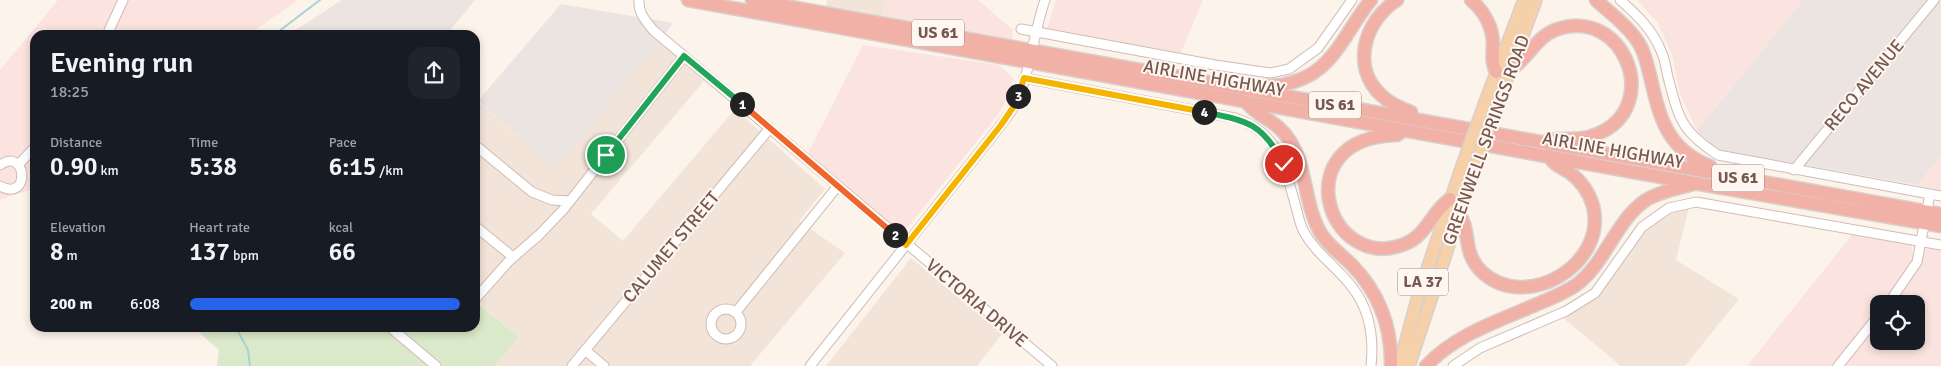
<!DOCTYPE html>
<html lang="en">
<head>
<meta charset="utf-8">
<style>
  body { margin:0; font-family:Signika,sans-serif; background:#20242c; color:#f1f3f6; height:100vh; display:flex; flex-direction:column; font-size:19px; white-space:nowrap }
  * { box-sizing:border-box; margin:0 }
  p { font-size:16px; color:#9ea1a6 }
  .icon { flex:none; width:28px; height:28px; fill:none; stroke:currentColor; stroke-width:2; stroke-linecap:round; stroke-linejoin:round }
  .map { position:relative; flex:1; overflow:hidden }
  .drawer { position:absolute; left:30px; top:30px; width:450px; height:302px; display:flex; flex-direction:column; background:#171b24; border-radius:15px; box-shadow:0 2px 8px #0003 }
  .drawer>* { flex:none }
  .tools { position:absolute; left:1870px; top:295px; display:grid; gap:10px }
  .tools a { display:grid; place-items:center; width:55px; height:55px; border-radius:10px; background:#171b24; box-shadow:0 2px 8px #0003; font-size:25px }
  .pin { position:absolute; display:grid; place-items:center; width:42px; height:42px; color:#fff; margin:-21px; border:2px solid #fff; border-radius:50%; box-shadow:0 1px 5px #0007 }
  .km { position:absolute; width:25px; height:25px; margin:-12px; border-radius:50%; background:#222; color:#fff; font-size:14px; line-height:25px; text-align:center }
  .round { display:grid; place-items:center; flex:none; width:52px; height:52px; border-radius:15px; background:#20242c }
  .head { display:flex; align-items:center; justify-content:space-between; height:85px; padding:0 20px }
  h1 { font-size:28px; font-weight:600; line-height:38px }
  .metrics { display:grid; grid-template-columns:repeat(3,1fr); gap:8px; height:85px; padding:5px 20px }
  .metrics div { display:grid; align-content:center }
  .metrics b { font-size:25px; font-weight:600 }
  .metrics small { font-size:14px; font-weight:400 }
  .metrics p { font-size:14px }
  ul { padding:0 20px; list-style:none; font-size:16px }
  li { display:grid; grid-template-columns:80px 60px 1fr; align-items:center; height:38px }
  li i { height:12px; border-radius:6px; background:#2563eb }
  .map>svg:first-child { display:block }
  .residential { fill:#f3e4d9 }
  .commercial { fill:#fbe4df }
  .industrial { fill:#ebe4e0 }
  .green { fill:#dae9c9 }
  .lines { fill:none; stroke-linecap:round; stroke-linejoin:round }
  .stream { stroke:#a6d4d6; stroke-width:2 }
  .minor-casing { stroke:#d0bcb3; stroke-width:11 }
  .major-casing { stroke:#d9d0ce; stroke-width:14 }
  .highway-casing { stroke:#d9d0ce; stroke-width:15 }
  .minor { stroke:#fff; stroke-width:9 }
  .major { stroke:#f5d0a8; stroke-width:11 }
  .highway { stroke:#f1b1a6; stroke-width:12 }
  .major-bridge-casing { stroke:#d9d0ce; stroke-width:14; stroke-linecap:butt }
  .major-bridge { stroke:#f5d0a8; stroke-width:11 }
  .split-1-casing { stroke:#fff; stroke-width:10 }
  .split-2-casing { stroke:#fff; stroke-width:10 }
  .split-3-casing { stroke:#fff; stroke-width:10 }
  .split-4-casing { stroke:#fff; stroke-width:10 }
  .split-5-casing { stroke:#fff; stroke-width:10 }
  .split-1 { stroke:#22a559; stroke-width:6 }
  .split-2 { stroke:#f0652b; stroke-width:6 }
  .split-3 { stroke:#f5b400; stroke-width:6 }
  .split-4 { stroke:#f5b400; stroke-width:6 }
  .split-5 { stroke:#22a559; stroke-width:6 }
  .labels { text-anchor:middle; dominant-baseline:central; stroke-width:4; stroke-linejoin:round; paint-order:stroke }
  .shield { fill:#fef7f1; stroke:#9f8880; stroke-width:1 }
  .shield-label { font-size:16px; font-weight:bold; fill:#76584f }
  .street-label { font-size:18px; fill:#76584f; stroke:#fef7f1 }
</style>
</head>
<body>
<div class="map">
<svg width="1941" height="366" viewBox="0 0 1941 366">
  <rect width="100%" height="100%" fill="#fcf3eb"/>
  <path class="residential" d="M827,0H886L882,17L826,7Z
    M660,42L704,81L591,214L623,241L735,109L825,189L799,221L845,253L750,366H494L519,337L475,300V99L555,168Z
    M1689,207L1676,260L1739,299L1685,366H1621L1562,317L1594,296L1643,232L1665,216Z
    M911,258L1002,334L977,366H826Z"/>
  <path class="commercial" d="M58,0H298L248,35H35V188L0,200V70Z
    M886,0H978L1013,30L1012,39L882,17Z
    M1056,0H1203L1180,55L1047,29Z
    M1637,0H1803L1697,131L1680,94L1672,55L1658,23Z
    M863,45L999,65L1013,78L1009,96L994,120L903,233L808,153Z
    M1941,148V191L1912,184Z
    M1852,235L1912,245L1913,258L1899,281L1881,304H1879V307L1832,366H1747Z
    M1931,247L1941,249V366H1845L1879,325V341H1916V304H1896L1914,275L1924,251Z"/>
  <path class="industrial" d="M342,0H475L446,35H288Z
    M1803,0H1941V155L1917,185L1718,150L1697,131Z
    M561,4L673,23L660,42L555,168L478,101Z"/>
  <path class="green" d="M475,301L519,337L494,366H217L219,350L194,328H475Z"/>
  <g class="lines">
    <path class="stream" d="M274,35L320,0
      M236,328L248,350L250,366"/>
    <g class="minor-casing">
      <path id="minor" d="M639,0C638,13 646,21 653,30L1052,366
        M1620,0C1637,15 1653,30 1661,51C1665,59 1666,69 1668,77C1679,119 1681,131 1718,155L1941,196
        M1021,29L1215,65L1270,73L1289,69L1318,48L1352,0
        M107,35L123,0
        M1024,78L1235,118C1280,133 1284,166 1296,207C1298,215 1300,225 1304,232C1316,254 1337,267 1352,287C1370,310 1374,338 1371,366
        M475,145L532,192L552,200L570,201
        M0,165C27,146 31,203 0,186
        M18,165L35,147
        M1794,170L1934,0
        M475,226L513,257
        M475,297H477L509,261L539,235L563,210L684,56
        M1888,304L1917,262L1930,194
        M711 324a15 15 0 1 1 30 0a15 15 0 1 1-30 0Z
        M736,312L837,187
        M391,328L436,366
        M585,350L604,366
        M572,366L770,128
        M810,366L1001,125C1005,119 1011,113 1014,106C1031,73 1033,34 1045,0
        M1453,366L1480,348L1566,311L1595,293L1642,227L1669,208L1696,202L1941,245
        M1838,366L1879,315"/>
    </g>
    <g class="major-casing">
      <path id="major" d="M1485,102L1524,0
        M1496,108L1536,0
        M1399,366L1418,296L1462,166
        M1409,366L1473,172"/>
    </g>
    <g class="highway-casing">
      <path id="highway" d="M688,0L1694,183L1941,226
        M752,0L1941,214
        M1397,0C1364,21 1351,67 1381,95C1389,103 1400,108 1411,112L1412,117
        M1471,0C1484,11 1493,27 1493,45C1493,55 1491,62 1496,72
        M1596,0C1611,14 1631,28 1641,47C1646,57 1648,68 1651,80C1660,119 1668,150 1710,166L1711,171
        M1510,70C1528,59 1535,38 1555,30C1624,4 1664,107 1597,134C1584,140 1570,139 1556,139
        M1260,88C1267,84 1275,86 1282,85C1291,83 1300,80 1308,76C1337,61 1350,25 1371,0
        M1248,104C1261,119 1277,120 1290,141C1308,170 1304,207 1322,235C1330,247 1342,255 1352,265C1379,293 1392,327 1391,366
        M1400,133L1397,135C1284,137 1327,275 1405,244C1427,235 1432,211 1450,199
        M1459,213C1472,233 1461,251 1482,272C1526,313 1608,264 1593,206C1589,192 1580,180 1569,172C1560,167 1554,165 1549,156
        M1426,366C1455,335 1496,322 1535,305C1549,299 1563,294 1576,285C1606,263 1615,221 1646,200C1660,191 1677,189 1693,184"/>
    </g>
    <use href="#minor" class="minor"/>
    <use href="#major" class="major"/>
    <use href="#highway" class="highway"/>
    <g class="major-bridge-casing">
      <path id="major-bridge" d="M1462,166L1485,102
        M1473,172L1496,108"/>
    </g>
    <use href="#major-bridge" class="major-bridge"/>
  </g>
  <g class="lines">
    <g class="split-1-casing">
      <path id="split-1" d="M606,155L684,56L742,104"/>
    </g>
    <g class="split-2-casing">
      <path id="split-2" d="M742,104L895,235"/>
    </g>
    <g class="split-3-casing">
      <path id="split-3" d="M895,235L906,245L1001,125L1014,106L1018,96"/>
    </g>
    <g class="split-4-casing">
      <path id="split-4" d="M1018,96L1024,78L1204,112"/>
    </g>
    <g class="split-5-casing">
      <path id="split-5" d="M1204,112C1248,121 1262,123 1284,164"/>
    </g>
    <use href="#split-1" class="split-1"/>
    <use href="#split-2" class="split-2"/>
    <use href="#split-3" class="split-3"/>
    <use href="#split-4" class="split-4"/>
    <use href="#split-5" class="split-5"/>
  </g>
  <g class="labels">
    <g class="shield">
      <rect x="912" y="19.5" width="52" height="27" rx="4"/>
      <rect x="1309" y="91.5" width="52" height="27" rx="4"/>
      <rect x="1712" y="164.5" width="52" height="27" rx="4"/>
      <rect x="1398" y="268.5" width="50" height="27" rx="4"/>
    </g>
    <g class="shield-label">
      <text x="938" y="33">US 61</text>
      <text x="1335" y="105">US 61</text>
      <text x="1738" y="178">US 61</text>
      <text x="1423" y="282">LA 37</text>
    </g>
    <g class="street-label">
      <text transform="translate(1214 78) rotate(10)">AIRLINE HIGHWAY</text>
      <text transform="translate(1864 85) rotate(-50)">RECO AVENUE</text>
      <text transform="translate(1486 140) rotate(-70)">GREENWELL SPRINGS ROAD</text>
      <text transform="translate(1613 150) rotate(10)">AIRLINE HIGHWAY</text>
      <text transform="translate(671 247) rotate(-50)">CALUMET STREET</text>
      <text transform="translate(977 303) rotate(40)">VICTORIA DRIVE</text>
    </g>
  </g>
</svg>
<div class="tools">
<a><svg class="icon" aria-label="locate" viewBox="0 0 24 24"><circle cx="12" cy="12" r="6"/><path d="M12 2v4M12 18v4M2 12h4M18 12h4"/></svg></a>
</div>
<div class="pin" style="left:606px;top:155px;background:#1e9e55"><svg class="icon" aria-label="arrive" viewBox="0 0 24 24"><path d="M6 21V4h12l-3 4 3 4H6"/></svg></div>
<div class="pin" style="left:1284px;top:164px;background:#d93025"><svg class="icon" aria-label="check" viewBox="0 0 24 24"><path d="M5 12l5 5 9-10"/></svg></div>
<b class="km" style="left:742px;top:104px">1</b>
<b class="km" style="left:895px;top:235px">2</b>
<b class="km" style="left:1018px;top:96px">3</b>
<b class="km" style="left:1204px;top:112px">4</b>
<section class="drawer">
<div class="head"><div><h1>Evening run</h1><p>18:25</p></div><a class="round"><svg class="icon" aria-label="share" viewBox="0 0 24 24"><path d="M12 15V3M7 8l5-5 5 5M5 13v7h14v-7"/></svg></a></div>
<div class="metrics">
<div><p>Distance</p><b>0.90<small> km</small></b></div>
<div><p>Time</p><b>5:38</b></div>
<div><p>Pace</p><b>6:15<small> /km</small></b></div>
</div>
<div class="metrics">
<div><p>Elevation</p><b>8<small> m</small></b></div>
<div><p>Heart rate</p><b>137<small> bpm</small></b></div>
<div><p>kcal</p><b>66</b></div>
</div>
<ul>
<li><b>200 m</b>6:08<i style="width:100%"></i></li>
</ul>
</section>
</div>
</body>
</html>
